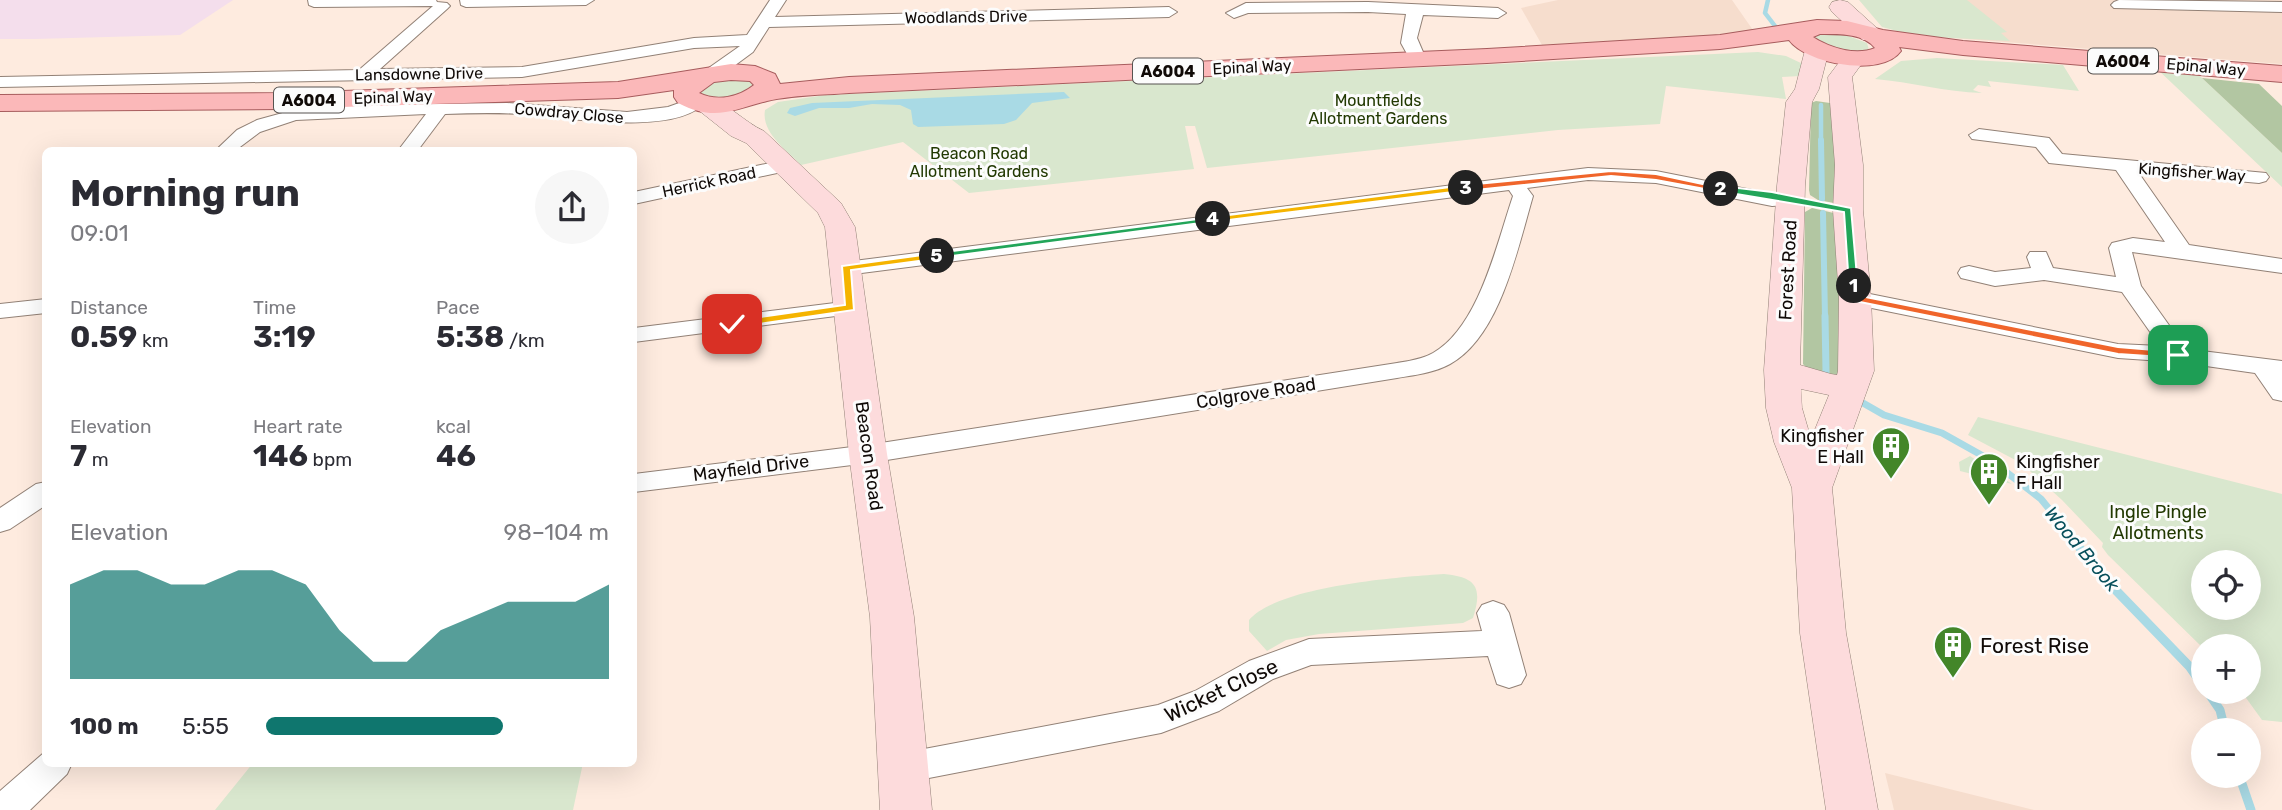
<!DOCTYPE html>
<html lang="en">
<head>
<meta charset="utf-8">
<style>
  body { margin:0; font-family:Rubik,sans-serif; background:#f7f7f7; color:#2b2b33; height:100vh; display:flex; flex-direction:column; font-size:26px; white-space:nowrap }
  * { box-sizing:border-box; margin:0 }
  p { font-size:23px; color:#7c7c81 }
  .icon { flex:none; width:38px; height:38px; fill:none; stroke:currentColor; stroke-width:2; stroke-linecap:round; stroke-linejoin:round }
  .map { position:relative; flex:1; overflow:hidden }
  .details { position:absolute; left:42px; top:147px; width:595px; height:620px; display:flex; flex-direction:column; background:#fff; border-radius:10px; box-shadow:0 7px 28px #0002 }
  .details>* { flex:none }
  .controls { position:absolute; left:2191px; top:550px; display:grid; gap:14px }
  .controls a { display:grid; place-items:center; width:70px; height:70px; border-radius:50%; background:#fff; box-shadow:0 7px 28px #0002; font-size:35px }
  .pin { position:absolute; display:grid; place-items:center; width:60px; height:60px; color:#fff; margin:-30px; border-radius:14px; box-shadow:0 4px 10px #0006 }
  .km { position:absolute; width:35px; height:35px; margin:-18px; border-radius:50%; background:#222; color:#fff; font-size:19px; line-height:35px; text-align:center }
  .round { display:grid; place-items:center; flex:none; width:74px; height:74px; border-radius:37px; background:#f7f7f7 }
  .overview { display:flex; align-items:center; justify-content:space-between; height:119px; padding:0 28px }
  h1 { font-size:38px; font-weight:700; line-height:52px }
  .stats { display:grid; grid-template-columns:repeat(3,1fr); gap:10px; height:119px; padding:7px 28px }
  .stats div { display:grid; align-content:center }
  .stats b { font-size:30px; font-weight:700 }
  .stats small { font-size:19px; font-weight:400 }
  .stats p { font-size:19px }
  .chart { height:196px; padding:14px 28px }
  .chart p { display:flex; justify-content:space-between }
  .chart svg { width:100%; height:126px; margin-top:7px; fill:#0f766e; opacity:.7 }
  ul { padding:0 28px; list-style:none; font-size:23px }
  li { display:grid; grid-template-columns:112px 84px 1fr; align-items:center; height:52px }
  li i { height:18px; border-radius:9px; background:#0f766e }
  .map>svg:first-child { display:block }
  .commercial { fill:#f4deec }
  .built { fill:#f6ddcd }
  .green { fill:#d9e7ce; fill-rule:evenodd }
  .forest { fill:#b2c6a2 }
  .water { fill:#a9dae5 }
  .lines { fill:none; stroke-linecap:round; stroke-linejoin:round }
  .stream-far3 { stroke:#a9dae5; stroke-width:4.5 }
  .stream-far2 { stroke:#a9dae5; stroke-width:6 }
  .stream-far1 { stroke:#a9dae5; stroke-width:7 }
  .stream { stroke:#a9dae5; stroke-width:9 }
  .street-casing { stroke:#928176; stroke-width:2 }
  .secondary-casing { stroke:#928176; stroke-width:1 }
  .primary-casing { stroke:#a75c5d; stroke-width:2 }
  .street { fill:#fff; fill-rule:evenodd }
  .secondary { fill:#fddbdc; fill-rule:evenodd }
  .primary { fill:#fbb8b9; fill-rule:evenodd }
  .split-1 { fill:#f0652b; stroke:#fff; stroke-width:2 }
  .split-2 { fill:#22a559; stroke:#fff; stroke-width:2 }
  .split-3 { fill:#f0652b; stroke:#fff; stroke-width:2 }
  .split-4 { fill:#f5b400; stroke:#fff; stroke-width:2 }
  .split-5 { fill:#22a559; stroke:#fff; stroke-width:2 }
  .split-6 { fill:#f5b400; stroke:#fff; stroke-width:2 }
  .labels { text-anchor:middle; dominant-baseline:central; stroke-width:6; stroke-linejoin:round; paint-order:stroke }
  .far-street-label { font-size:16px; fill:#100a07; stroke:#fcfcfc }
  .shield { fill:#fcfcfc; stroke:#575350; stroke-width:2 }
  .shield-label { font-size:16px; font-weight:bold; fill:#100a07 }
  .far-park-label { font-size:16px; fill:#223902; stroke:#fcfcfc }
  .street-label { font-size:18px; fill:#100a07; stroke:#fcfcfc }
  .poi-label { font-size:18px; fill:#100a07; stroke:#fcfcfc; text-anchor:end }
  .park-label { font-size:18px; fill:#223902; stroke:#fcfcfc }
  .water-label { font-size:19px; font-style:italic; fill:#074f5b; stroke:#fcfcfc }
  .near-poi-label { font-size:21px; fill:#100a07; stroke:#fcfcfc; text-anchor:start }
  .near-street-label { font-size:21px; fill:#100a07; stroke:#fcfcfc }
</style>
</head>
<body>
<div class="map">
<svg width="2282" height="810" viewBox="0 0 2282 810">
  <rect width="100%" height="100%" fill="#feebdf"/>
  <path class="commercial" d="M0,0H233L180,35L35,39H0Z"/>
  <path class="built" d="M1558,0H1732L1755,33L1542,45L1521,8Z
    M1884,0H2282V64L1941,37Z
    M1885,773L2034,810H1894Z"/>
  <path class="green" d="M1859,0H1967L2007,32L2001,33L2010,41L1916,36L1882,27Z
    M1815,33L1843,34L1867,43L1869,50L1839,54L1809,35Z
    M1758,52L1786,56L1803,64L1800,76L1782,77L1786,99L1666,86L1660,124L1558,130L1207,168L1195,126H1185L1194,169L969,193L903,142L801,165C787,150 761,133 765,110L778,102L826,95Z
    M1937,58L2063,65L2079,91L1988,81L1991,87L1978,85L1973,90L1982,93C1945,92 1911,82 1875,79L1901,61Z
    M2156,68L2194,71L2202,78L2282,153V187Z
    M718,78L756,81L752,92L718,100L698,95V87Z
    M1978,417L2282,494V722L2262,720L2241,691H2249V646L2203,648L2108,555L2102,547L2103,543L2062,500L2021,463L1968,435ZM2203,562H2249V607H2203Z
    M1970,456L2012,484L1960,471L1959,462Z
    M1444,574C1476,577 1483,587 1473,618L1463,623L1319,634L1286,640L1267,651L1249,631V620C1278,586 1399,577 1444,574Z
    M253,763H583L573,810H215Z"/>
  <path class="forest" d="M2202,78L2259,84L2282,106V153Z
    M1816,101L1837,104L1834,203L1818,200L1810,195L1809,190L1811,103Z
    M1812,208L1838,214L1842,377L1810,372L1803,364L1805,212Z"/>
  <path class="water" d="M1064,92L1070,98L1032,103L1016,120L1004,124L918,127L913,124L911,110L900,105L872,104L849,108H819L795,116L787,113L790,108L812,103Z"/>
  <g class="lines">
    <path class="stream-far3" d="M1768,0L1765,13L1775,26
      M1821,105V142"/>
    <path class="stream-far2" d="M1821,140L1822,199
      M1823,213L1825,318"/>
    <path class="stream-far1" d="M1825,316L1826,372
      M1863,403L1884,415L1942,433L1992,461L2041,499L2072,537"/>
    <path class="stream" d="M2070,536L2104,578L2189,666L2203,686
      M2207,691L2220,710L2225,730
      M2239,775L2251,810"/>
    <g class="street-casing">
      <path id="street" d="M308,0H436L437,2L447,3L450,6L447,9L380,69L522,67L694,38L747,35L770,0H786L775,17L1169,7L1177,12L1169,17L769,27L753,52L715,80L709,81L700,76L703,72L740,46L694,48L522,77L0,87V77L359,70L433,6L314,7L309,5Z
        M460,0H594L586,5L466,7L461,5Z
        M2119,0L2282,2V12L2114,8L2111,5L2114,2Z
        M1368,2L1498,8L1506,13L1498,18L1423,15L1417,38L1426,59L1418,64L1412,63L1401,43L1406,14L1368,12L1248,13L1234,18L1226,13L1246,3Z
        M696,97L705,102C678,136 570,118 531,115C503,112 474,113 445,114L418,150H402L400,148L426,114L296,120L260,132L236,150H216L237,130L257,120L308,106L507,103L627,112L668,107Z
        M1979,129L2049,138L2062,154L2266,173L2269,177L2266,181L2259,183L2138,172L2189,245L2282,259V273L2132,252L2141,286L2186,349L2282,361V401L2273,399L2255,373L2178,362L2118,358L1847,303L1843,298L1847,293L1855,291L2118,344L2160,346L2122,292L2044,280L1995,286L1961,278L1958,273L1961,268L1969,266L1995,272L2031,268L2027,257L2030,252H2046L2053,268L2116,277L2109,248L2112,243L2133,238L2165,242L2116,170L2049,163L2036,147L1972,139L1969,135Z
        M784,160L791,162L794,166L791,170L634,204V192Z
        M1588,168L1656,171L1772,194L1798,196L1801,200L1798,204L1772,206L1656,183L1588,180L1527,188L1533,196C1518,247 1500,337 1450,364C1434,373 1414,375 1397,378L868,463L634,492V474L868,445L1397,363C1409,361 1423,359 1433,353C1479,327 1497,243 1513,196L1509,190L846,275L838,273L835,268L838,263Z
        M46,299V313L0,318V304Z
        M851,301L859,303L863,308L859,313L634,342V328Z
        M46,482V505L10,529L0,532V508L36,484Z
        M1493,601L1504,605L1509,613L1526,675L1521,684L1509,688L1497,684L1488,656L1311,665L1273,679L1219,711L1161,733L903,783L890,779L885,768L890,757L903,753L1158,705L1195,691L1249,661L1309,639L1482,631L1477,613L1482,605Z
        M46,751V763H72L67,774L30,810H0V791Z"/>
    </g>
    <g class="secondary-casing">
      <path id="secondary" d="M1840,0L1848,2L1879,30L1882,35L1879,40H1863L1832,12L1829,7L1832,2Z
        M1817,43L1825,45L1829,50L1819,89L1812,102L1805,186L1800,365L1831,374L1837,375L1838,371L1839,298L1833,210L1835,165L1828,77L1846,53H1862L1866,58L1852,77L1863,165V210L1871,298L1874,371L1832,488L1846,633L1878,810H1826L1800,633L1792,488L1774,442L1766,408L1764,370L1777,186L1786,102L1795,89L1805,50L1809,45ZM1801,389L1829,395L1811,439L1802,408Z
        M706,96C727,102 744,122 764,131L841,203L855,227L887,454L914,617L932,810H880L870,617L849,454L825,227L818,213L746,143L731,136L697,109L693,104L697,99Z"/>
    </g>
    <g class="primary-casing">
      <path id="primary" d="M1817,20L1847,21L1883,30L1963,41L2282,66V82L1963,55L1899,47L1901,51C1882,78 1806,64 1789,40L1720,49L1487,63L849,93C823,95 793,95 767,101C731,110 715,122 678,103L674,97V90L618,98L281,109L0,111V95L281,93L618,82L731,64L755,66L775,74L780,84L849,77L1487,49L1720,35ZM1820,34C1839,34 1863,33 1875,48C1856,56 1830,48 1813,37ZM731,80L750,81L754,85C739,97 717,102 699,93L714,82Z"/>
    </g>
    <use href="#street" class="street"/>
    <use href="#secondary" class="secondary"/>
    <use href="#primary" class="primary"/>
  </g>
  <path class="split-1" d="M1851,284H1858L1860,296L2118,347L2178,352L2184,355L2178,358L2118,354L1855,301L1850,298Z"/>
  <path class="split-2" d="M1721,186L1772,192L1851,208L1858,288L1849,286L1844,212L1718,191L1717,189Z"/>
  <path class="split-3" d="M1611,171L1656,174L1726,189L1721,192L1656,180L1611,176L1466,191L1462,188L1466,185Z"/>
  <path class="split-4" d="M1466,185L1471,188L1469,190L1213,222L1208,219L1213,217Z"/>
  <path class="split-5" d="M1213,217L1216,218V221L937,258L933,256L937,253Z"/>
  <path class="split-6" d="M937,253L942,256L941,258L851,270L854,310L732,328L726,324L732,321L845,305L842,266Z"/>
  <defs>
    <g id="building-pin" transform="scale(2.0125)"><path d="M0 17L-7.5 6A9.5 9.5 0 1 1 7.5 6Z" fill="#438629" stroke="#fcfcfc"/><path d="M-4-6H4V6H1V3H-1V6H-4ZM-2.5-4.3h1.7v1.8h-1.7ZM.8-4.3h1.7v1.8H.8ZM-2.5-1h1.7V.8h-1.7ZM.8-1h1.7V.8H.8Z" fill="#fff"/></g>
  </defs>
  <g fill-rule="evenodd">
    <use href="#building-pin" x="1891" y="446"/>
    <use href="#building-pin" x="1989" y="472"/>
    <use href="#building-pin" x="1953" y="645"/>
  </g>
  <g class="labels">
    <g class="far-street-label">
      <text transform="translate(966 17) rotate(-1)">Woodlands Drive</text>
      <text transform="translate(1252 67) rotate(-3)">Epinal Way</text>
      <text transform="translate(2206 67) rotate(5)">Epinal Way</text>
      <text transform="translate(419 74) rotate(-1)">Lansdowne Drive</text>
      <text transform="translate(393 97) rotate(-2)">Epinal Way</text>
      <text transform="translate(569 113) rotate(5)">Cowdray Close</text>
      <text transform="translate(2192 172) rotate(4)">Kingfisher Way</text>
      <text transform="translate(709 182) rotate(-12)">Herrick Road</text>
    </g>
    <g class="shield">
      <rect x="2088" y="48.5" width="70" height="25" rx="5"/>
      <rect x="1133" y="58.5" width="70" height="25" rx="5"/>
      <rect x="274" y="87.5" width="70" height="25" rx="5"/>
    </g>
    <g class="shield-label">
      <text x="2123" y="61">A6004</text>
      <text x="1168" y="71">A6004</text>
      <text x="309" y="100">A6004</text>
    </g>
    <g class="far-park-label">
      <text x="1378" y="100">Mountfields<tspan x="1378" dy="18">Allotment Gardens</tspan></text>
      <text x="979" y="153">Beacon Road<tspan x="979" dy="18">Allotment Gardens</tspan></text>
    </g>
    <g class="street-label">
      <text transform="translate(1788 270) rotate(-87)">Forest Road</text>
      <text transform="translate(1256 393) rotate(-9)">Colgrove Road</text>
      <text transform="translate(869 456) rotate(82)">Beacon Road</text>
      <text transform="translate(751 468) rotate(-7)">Mayfield Drive</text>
    </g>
    <g class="poi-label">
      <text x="1864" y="436">Kingfisher<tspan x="1864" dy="21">E Hall</tspan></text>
      <text x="2016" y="462" text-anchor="start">Kingfisher<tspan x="2016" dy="21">F Hall</tspan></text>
    </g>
    <g class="park-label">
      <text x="2158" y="512">Ingle Pingle<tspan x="2158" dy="21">Allotments</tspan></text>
    </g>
    <g class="water-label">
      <text transform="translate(2082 549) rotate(50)">Wood Brook</text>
    </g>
    <g class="near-poi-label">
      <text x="1980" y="645">Forest Rise</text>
    </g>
    <g class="near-street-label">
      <text transform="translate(1221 690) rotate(-25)">Wicket Close</text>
    </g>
  </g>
</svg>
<div class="controls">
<a><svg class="icon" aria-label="locate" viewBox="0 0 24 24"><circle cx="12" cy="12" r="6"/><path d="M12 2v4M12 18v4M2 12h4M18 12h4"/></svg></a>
<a>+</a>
<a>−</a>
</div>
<div class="pin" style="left:2178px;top:355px;background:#1e9e55"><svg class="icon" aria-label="arrive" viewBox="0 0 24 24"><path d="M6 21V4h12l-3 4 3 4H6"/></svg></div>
<div class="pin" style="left:732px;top:324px;background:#d93025"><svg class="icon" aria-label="check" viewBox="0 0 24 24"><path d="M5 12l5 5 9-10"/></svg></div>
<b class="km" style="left:1854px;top:286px">1</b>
<b class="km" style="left:1721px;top:189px">2</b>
<b class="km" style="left:1466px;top:188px">3</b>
<b class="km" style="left:1213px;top:219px">4</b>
<b class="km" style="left:937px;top:256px">5</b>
<section class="details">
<div class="overview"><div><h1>Morning run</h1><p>09:01</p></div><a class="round"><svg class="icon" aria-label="share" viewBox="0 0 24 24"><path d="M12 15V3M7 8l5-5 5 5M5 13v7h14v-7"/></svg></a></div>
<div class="stats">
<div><p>Distance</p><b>0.59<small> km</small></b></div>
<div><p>Time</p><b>3:19</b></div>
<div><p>Pace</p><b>5:38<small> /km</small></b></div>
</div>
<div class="stats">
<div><p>Elevation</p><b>7<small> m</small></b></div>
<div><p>Heart rate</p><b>146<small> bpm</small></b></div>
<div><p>kcal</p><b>46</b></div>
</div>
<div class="chart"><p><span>Elevation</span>98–104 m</p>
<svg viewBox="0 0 160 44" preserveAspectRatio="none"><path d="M0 44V11L10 6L20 6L30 11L40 11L50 6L60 6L70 11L80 27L90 38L100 38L110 27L120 22L130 17L140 17L150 17L160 11V44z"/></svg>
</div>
<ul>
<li><b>100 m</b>5:55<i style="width:69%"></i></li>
</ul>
</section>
</div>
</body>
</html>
